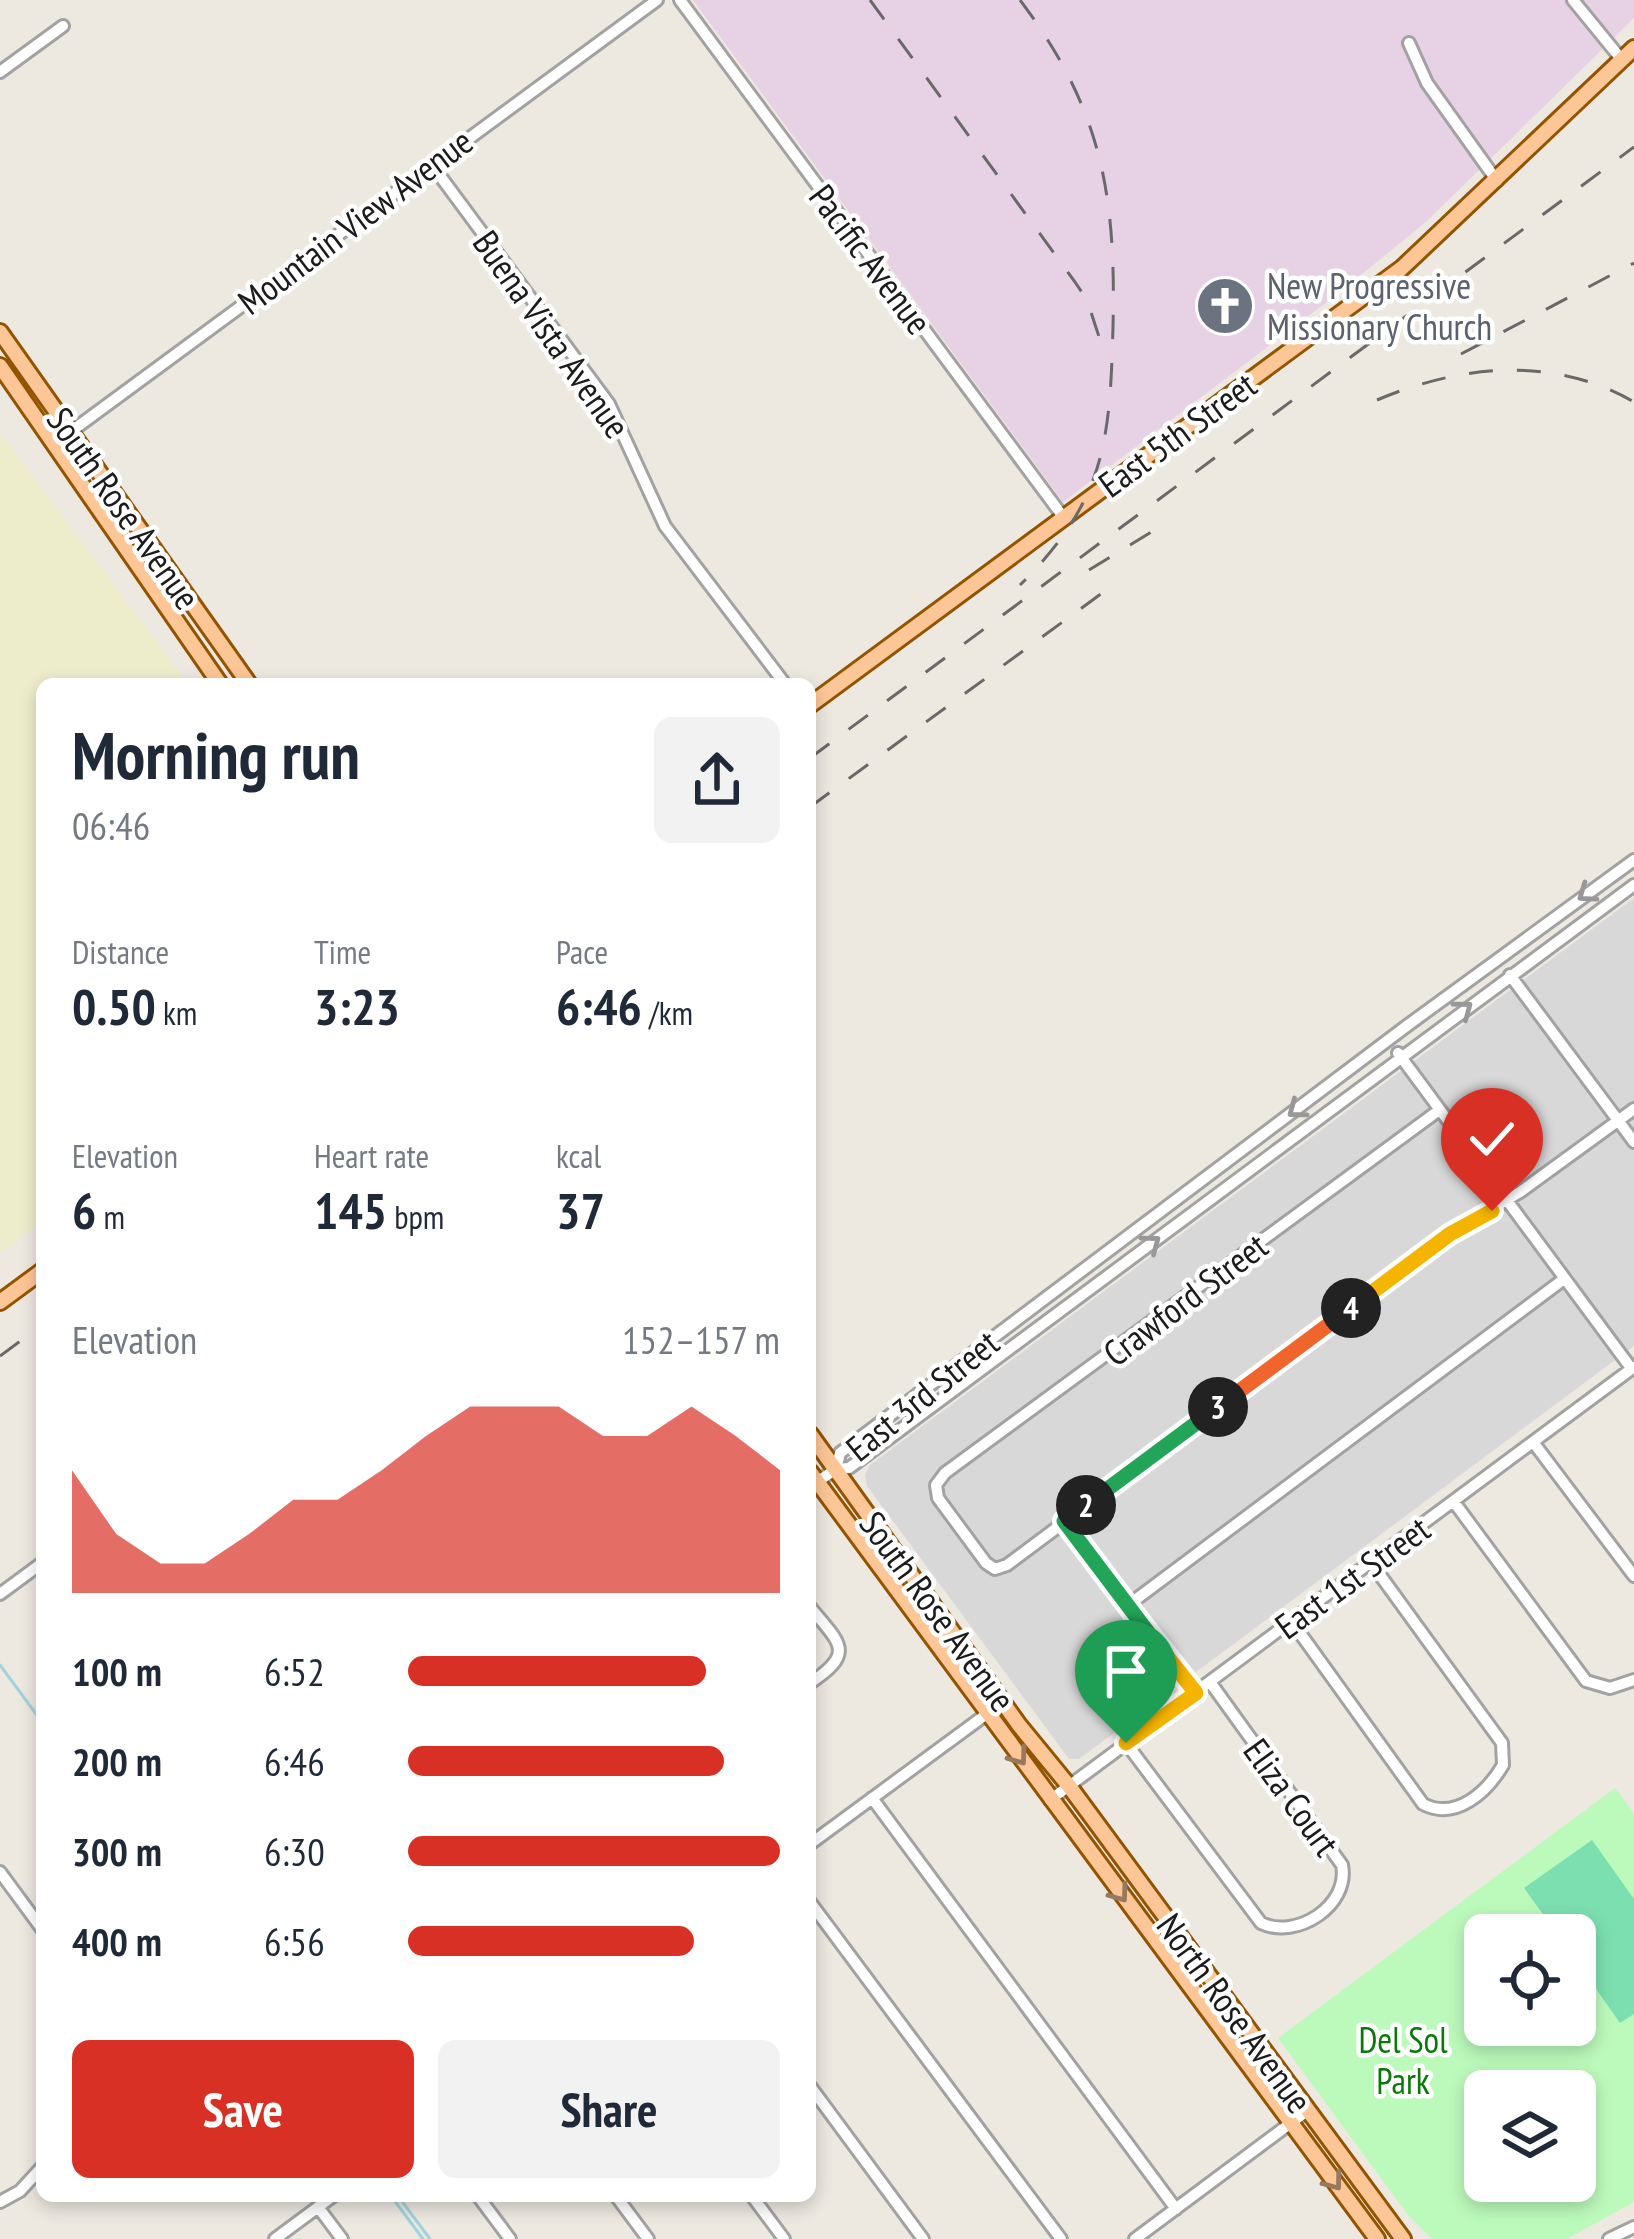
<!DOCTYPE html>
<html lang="en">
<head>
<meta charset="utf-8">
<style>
  body { margin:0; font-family:"PT Sans Narrow",sans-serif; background:#f2f2f3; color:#1f2937; height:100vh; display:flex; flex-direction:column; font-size:45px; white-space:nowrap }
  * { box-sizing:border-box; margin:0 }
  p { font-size:39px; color:#747a83 }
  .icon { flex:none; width:66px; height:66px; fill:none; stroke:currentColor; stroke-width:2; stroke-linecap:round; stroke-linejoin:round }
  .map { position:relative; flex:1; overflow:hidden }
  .side { position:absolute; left:36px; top:678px; width:780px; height:1524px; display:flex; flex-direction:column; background:#fff; border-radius:18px; box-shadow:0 6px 18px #0003 }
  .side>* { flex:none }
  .buttons { position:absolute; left:1464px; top:1914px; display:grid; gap:24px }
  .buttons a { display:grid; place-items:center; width:132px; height:132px; border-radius:18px; background:#fff; box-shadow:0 6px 18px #0003; font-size:60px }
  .pin { position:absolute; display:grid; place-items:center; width:102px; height:102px; color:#fff; margin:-123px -51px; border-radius:50% 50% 50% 0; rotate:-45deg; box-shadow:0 0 12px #0007 }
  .pin .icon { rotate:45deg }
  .km { position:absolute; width:60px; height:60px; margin:-30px; border-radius:50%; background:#222; color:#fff; font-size:33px; line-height:60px; text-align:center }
  .round { display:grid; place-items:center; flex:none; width:126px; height:126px; border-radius:18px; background:#f2f2f3 }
  .summary { display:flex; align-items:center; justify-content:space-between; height:204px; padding:0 36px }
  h1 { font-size:66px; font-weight:800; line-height:90px }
  .metrics { display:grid; grid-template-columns:repeat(3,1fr); gap:18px; height:204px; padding:12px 36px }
  .metrics div { display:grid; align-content:center }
  .metrics b { font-size:51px; font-weight:800 }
  .metrics small { font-size:33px; font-weight:400 }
  .metrics p { font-size:33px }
  .chart { height:336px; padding:24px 36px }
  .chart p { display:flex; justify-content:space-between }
  .chart svg { width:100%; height:216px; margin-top:12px; fill:#d93025; opacity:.7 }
  .cta { display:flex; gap:24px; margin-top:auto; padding:24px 36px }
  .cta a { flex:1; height:138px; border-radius:18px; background:#d93025; color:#fff; font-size:48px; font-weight:800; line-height:138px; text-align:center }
  .cta a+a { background:#f2f2f3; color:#1f2937 }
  ul { padding:0 36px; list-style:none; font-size:39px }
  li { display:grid; grid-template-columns:192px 144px 1fr; align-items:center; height:90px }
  li i { height:30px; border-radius:15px; background:#d93025 }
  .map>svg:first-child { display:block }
  .residential { fill:#d9d8d8 }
  .industrial { fill:#e7d2e5 }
  .farmland { fill:#edeccb }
  .park { fill:#bcfabb; fill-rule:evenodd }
  .pitch { fill:#7cdfaf }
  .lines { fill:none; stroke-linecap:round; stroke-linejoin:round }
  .stream { stroke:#9fd4dc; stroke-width:3 }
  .minor-casing { stroke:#a2a2a2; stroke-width:16 }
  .major-casing { stroke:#935400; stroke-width:20 }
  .minor { stroke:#fff; stroke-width:10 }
  .major { stroke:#fdc696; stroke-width:14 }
  .rail { stroke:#696969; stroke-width:3; stroke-dasharray:24 24; stroke-linecap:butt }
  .oneway { stroke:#989898 }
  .oneway2 { stroke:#97795f }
  .split-1-casing { stroke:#fff; stroke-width:24 }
  .split-2-casing { stroke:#fff; stroke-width:24 }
  .split-3-casing { stroke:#fff; stroke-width:24 }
  .split-4-casing { stroke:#fff; stroke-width:24 }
  .split-5-casing { stroke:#fff; stroke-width:24 }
  .split-1 { stroke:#f5b400; stroke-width:15 }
  .split-2 { stroke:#22a559; stroke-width:15 }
  .split-3 { stroke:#22a559; stroke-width:15 }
  .split-4 { stroke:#f0652b; stroke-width:15 }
  .split-5 { stroke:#f5b400; stroke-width:15 }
  .labels { text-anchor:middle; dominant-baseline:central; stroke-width:9; stroke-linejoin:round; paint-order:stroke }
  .street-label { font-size:36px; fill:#1b1b1b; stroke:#fff }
  .worship-label { font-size:36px; fill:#5b616d; stroke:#fff; text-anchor:start }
  .park-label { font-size:36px; fill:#0b7909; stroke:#fff }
</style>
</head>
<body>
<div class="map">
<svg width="1634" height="2239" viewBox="0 0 1634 2239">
  <rect width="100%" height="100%" fill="#ede8e0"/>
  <path class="residential" d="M1634,898V1346L1079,1759H1069L867,1486L865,1475L870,1465Z"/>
  <path class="industrial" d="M693,0H1634V18L1426,222L1340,292L1063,502Z"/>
  <path class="farmland" d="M0,432L188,684H42V1222L0,1253Z"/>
  <path class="park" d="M1615,1788L1634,1813V2202L1567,2239H1432L1408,2215L1278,2038ZM1485,1935H1575V2025H1485ZM1485,2091H1575V2181H1485Z"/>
  <path class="pitch" d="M1592,1840L1634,1899V2014L1620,2023L1575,1959V1935H1558L1524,1888Z"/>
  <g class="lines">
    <path class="stream" d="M0,1665L42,1722
      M391,2196L423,2239
      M398,2196L430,2239"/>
    <g class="minor-casing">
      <path id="minor" d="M680,0L1064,518
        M1573,0L1622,60
        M1409,43L1427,83L1497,181
        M0,72L63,26
        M432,165L609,404L665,526L785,684
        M54,444L657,0
        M1510,975L1634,1142
        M1398,1053L1631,1368
        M1438,1111L945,1473L936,1485L938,1498L986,1563L995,1569L1007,1565L1450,1234L1520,1192L1634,1109
        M1533,1442L1634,1576
        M836,1469L840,1453L1408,1025L1634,860
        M817,1482L836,1469L849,1468L1634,885
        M1454,1502L1586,1681L1610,1688L1634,1680
        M1064,1521L1196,1693
        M0,1594L42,1563
        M1127,1606L1564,1279
        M810,1607C839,1643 857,1652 810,1683
        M1292,1622L1423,1804C1456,1821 1487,1792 1503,1765L1502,1743L1372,1564
        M1126,1743L1261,1923C1296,1940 1350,1906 1342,1865L1210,1682
        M872,1798L1176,2209
        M1050,1800L1634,1367
        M810,1844L1003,1702
        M0,1872L42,1929
        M810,1902L1061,2239
        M810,2086L923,2239
        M478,2196L510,2239
        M616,2196L648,2239
        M752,2196L784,2239
        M0,2202L20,2191L42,2167
        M318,2207L342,2239
        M275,2239L333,2196
        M1135,2239L1307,2111
        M1609,2239L1634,2227"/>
    </g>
    <g class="major-casing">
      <path id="major" d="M0,332L249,684
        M0,366L220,684
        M810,705L1402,268L1634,48
        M0,1302L42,1271
        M810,1434L1019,1725L1069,1786L1403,2239
        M810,1472L1377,2239
        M941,1634L966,1667L979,1669"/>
    </g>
    <use href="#minor" class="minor"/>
    <use href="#major" class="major"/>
    <path class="rail" d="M870,0L1075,282L1087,300L1104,352
      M1020,0C1102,109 1116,194 1113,327C1110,442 1105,501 1020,585
      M1461,354L1634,263
      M1377,400C1460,365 1553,355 1634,402
      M1089,570L1163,525
      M810,758L1634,147
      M810,807L1113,585
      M0,1356L42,1325"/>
  </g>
  <defs><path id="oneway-chevron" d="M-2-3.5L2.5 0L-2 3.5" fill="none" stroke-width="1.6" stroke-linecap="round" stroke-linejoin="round" transform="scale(3)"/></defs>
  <g class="oneway">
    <use href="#oneway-chevron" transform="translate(1586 894) rotate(145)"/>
    <use href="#oneway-chevron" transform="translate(1464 1009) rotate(-37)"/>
    <use href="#oneway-chevron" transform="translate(1296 1110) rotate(143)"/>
    <use href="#oneway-chevron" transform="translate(1152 1243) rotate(-37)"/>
  </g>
  <g class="oneway2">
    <use href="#oneway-chevron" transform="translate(1019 1757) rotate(54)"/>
    <use href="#oneway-chevron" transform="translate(1120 1894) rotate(54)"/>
    <use href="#oneway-chevron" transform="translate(1334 2182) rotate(53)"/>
  </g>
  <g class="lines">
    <g class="split-1-casing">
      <path id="split-1" d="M1126,1743L1196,1693L1147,1631"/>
    </g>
    <g class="split-2-casing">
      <path id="split-2" d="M1086,1505L1064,1521L1147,1631"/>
    </g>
    <g class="split-3-casing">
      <path id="split-3" d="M1086,1505L1218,1407"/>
    </g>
    <g class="split-4-casing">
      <path id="split-4" d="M1218,1407L1351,1308"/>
    </g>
    <g class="split-5-casing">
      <path id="split-5" d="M1351,1308L1450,1234L1492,1211"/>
    </g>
    <use href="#split-1" class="split-1"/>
    <use href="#split-2" class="split-2"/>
    <use href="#split-3" class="split-3"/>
    <use href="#split-4" class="split-4"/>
    <use href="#split-5" class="split-5"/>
  </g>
  <defs>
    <g id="church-disc" transform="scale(3)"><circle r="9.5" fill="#6b7280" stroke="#fff"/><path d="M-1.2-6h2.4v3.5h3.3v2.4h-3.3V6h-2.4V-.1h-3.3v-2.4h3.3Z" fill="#fff"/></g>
  </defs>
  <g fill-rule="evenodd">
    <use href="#church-disc" x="1225" y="306"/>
  </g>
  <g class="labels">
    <g class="street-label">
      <text transform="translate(355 221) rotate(-37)">Mountain View Avenue</text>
      <text transform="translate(871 259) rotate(53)">Pacific Avenue</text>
      <text transform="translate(552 334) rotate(55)">Buena Vista Avenue</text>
      <text transform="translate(1177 434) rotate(-36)">East 5th Street</text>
      <text transform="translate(124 508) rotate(55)">South Rose Avenue</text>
      <text transform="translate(1185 1299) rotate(-37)">Crawford Street</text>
      <text transform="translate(922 1395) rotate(-39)">East 3rd Street</text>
      <text transform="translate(1352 1577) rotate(-36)">East 1st Street</text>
      <text transform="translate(938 1611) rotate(54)">South Rose Avenue</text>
      <text transform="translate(1292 1797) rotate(54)">Eliza Court</text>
      <text transform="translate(1235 2013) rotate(54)">North Rose Avenue</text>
    </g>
    <g class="worship-label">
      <text x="1267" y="285">New Progressive<tspan x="1267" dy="41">Missionary Church</tspan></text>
    </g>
    <g class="park-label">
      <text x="1403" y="2039">Del Sol<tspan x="1403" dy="41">Park</tspan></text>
    </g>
  </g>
</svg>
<div class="buttons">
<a><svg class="icon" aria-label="locate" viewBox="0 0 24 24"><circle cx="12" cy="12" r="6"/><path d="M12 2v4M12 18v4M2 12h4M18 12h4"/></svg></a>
<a><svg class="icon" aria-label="layers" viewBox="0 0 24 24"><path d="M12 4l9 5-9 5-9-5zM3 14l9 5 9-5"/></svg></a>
</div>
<div class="pin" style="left:1126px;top:1743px;background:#1e9e55"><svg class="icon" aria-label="arrive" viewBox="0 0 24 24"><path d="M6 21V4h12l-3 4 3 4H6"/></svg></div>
<div class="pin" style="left:1492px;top:1211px;background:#d93025"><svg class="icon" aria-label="check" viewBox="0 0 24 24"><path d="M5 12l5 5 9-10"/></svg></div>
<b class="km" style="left:1086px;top:1505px">2</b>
<b class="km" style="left:1218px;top:1407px">3</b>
<b class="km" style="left:1351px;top:1308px">4</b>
<section class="side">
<div class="summary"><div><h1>Morning run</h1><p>06:46</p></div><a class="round"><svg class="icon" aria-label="share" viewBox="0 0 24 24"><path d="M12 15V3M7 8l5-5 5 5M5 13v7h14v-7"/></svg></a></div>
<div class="metrics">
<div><p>Distance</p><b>0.50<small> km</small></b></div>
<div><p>Time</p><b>3:23</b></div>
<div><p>Pace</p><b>6:46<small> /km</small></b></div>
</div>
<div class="metrics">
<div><p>Elevation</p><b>6<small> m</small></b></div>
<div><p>Heart rate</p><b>145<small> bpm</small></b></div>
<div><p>kcal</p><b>37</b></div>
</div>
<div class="chart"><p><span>Elevation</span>152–157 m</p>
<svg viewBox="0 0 160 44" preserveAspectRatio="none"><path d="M0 44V19L10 32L20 38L30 38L40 32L50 25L60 25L70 19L80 12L90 6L100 6L110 6L120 12L130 12L140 6L150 12L160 19V44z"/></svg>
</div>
<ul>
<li><b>100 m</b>6:52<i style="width:80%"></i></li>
<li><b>200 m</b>6:46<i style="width:85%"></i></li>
<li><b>300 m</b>6:30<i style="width:100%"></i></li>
<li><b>400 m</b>6:56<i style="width:77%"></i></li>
</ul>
<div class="cta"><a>Save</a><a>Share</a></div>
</section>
</div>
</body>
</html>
